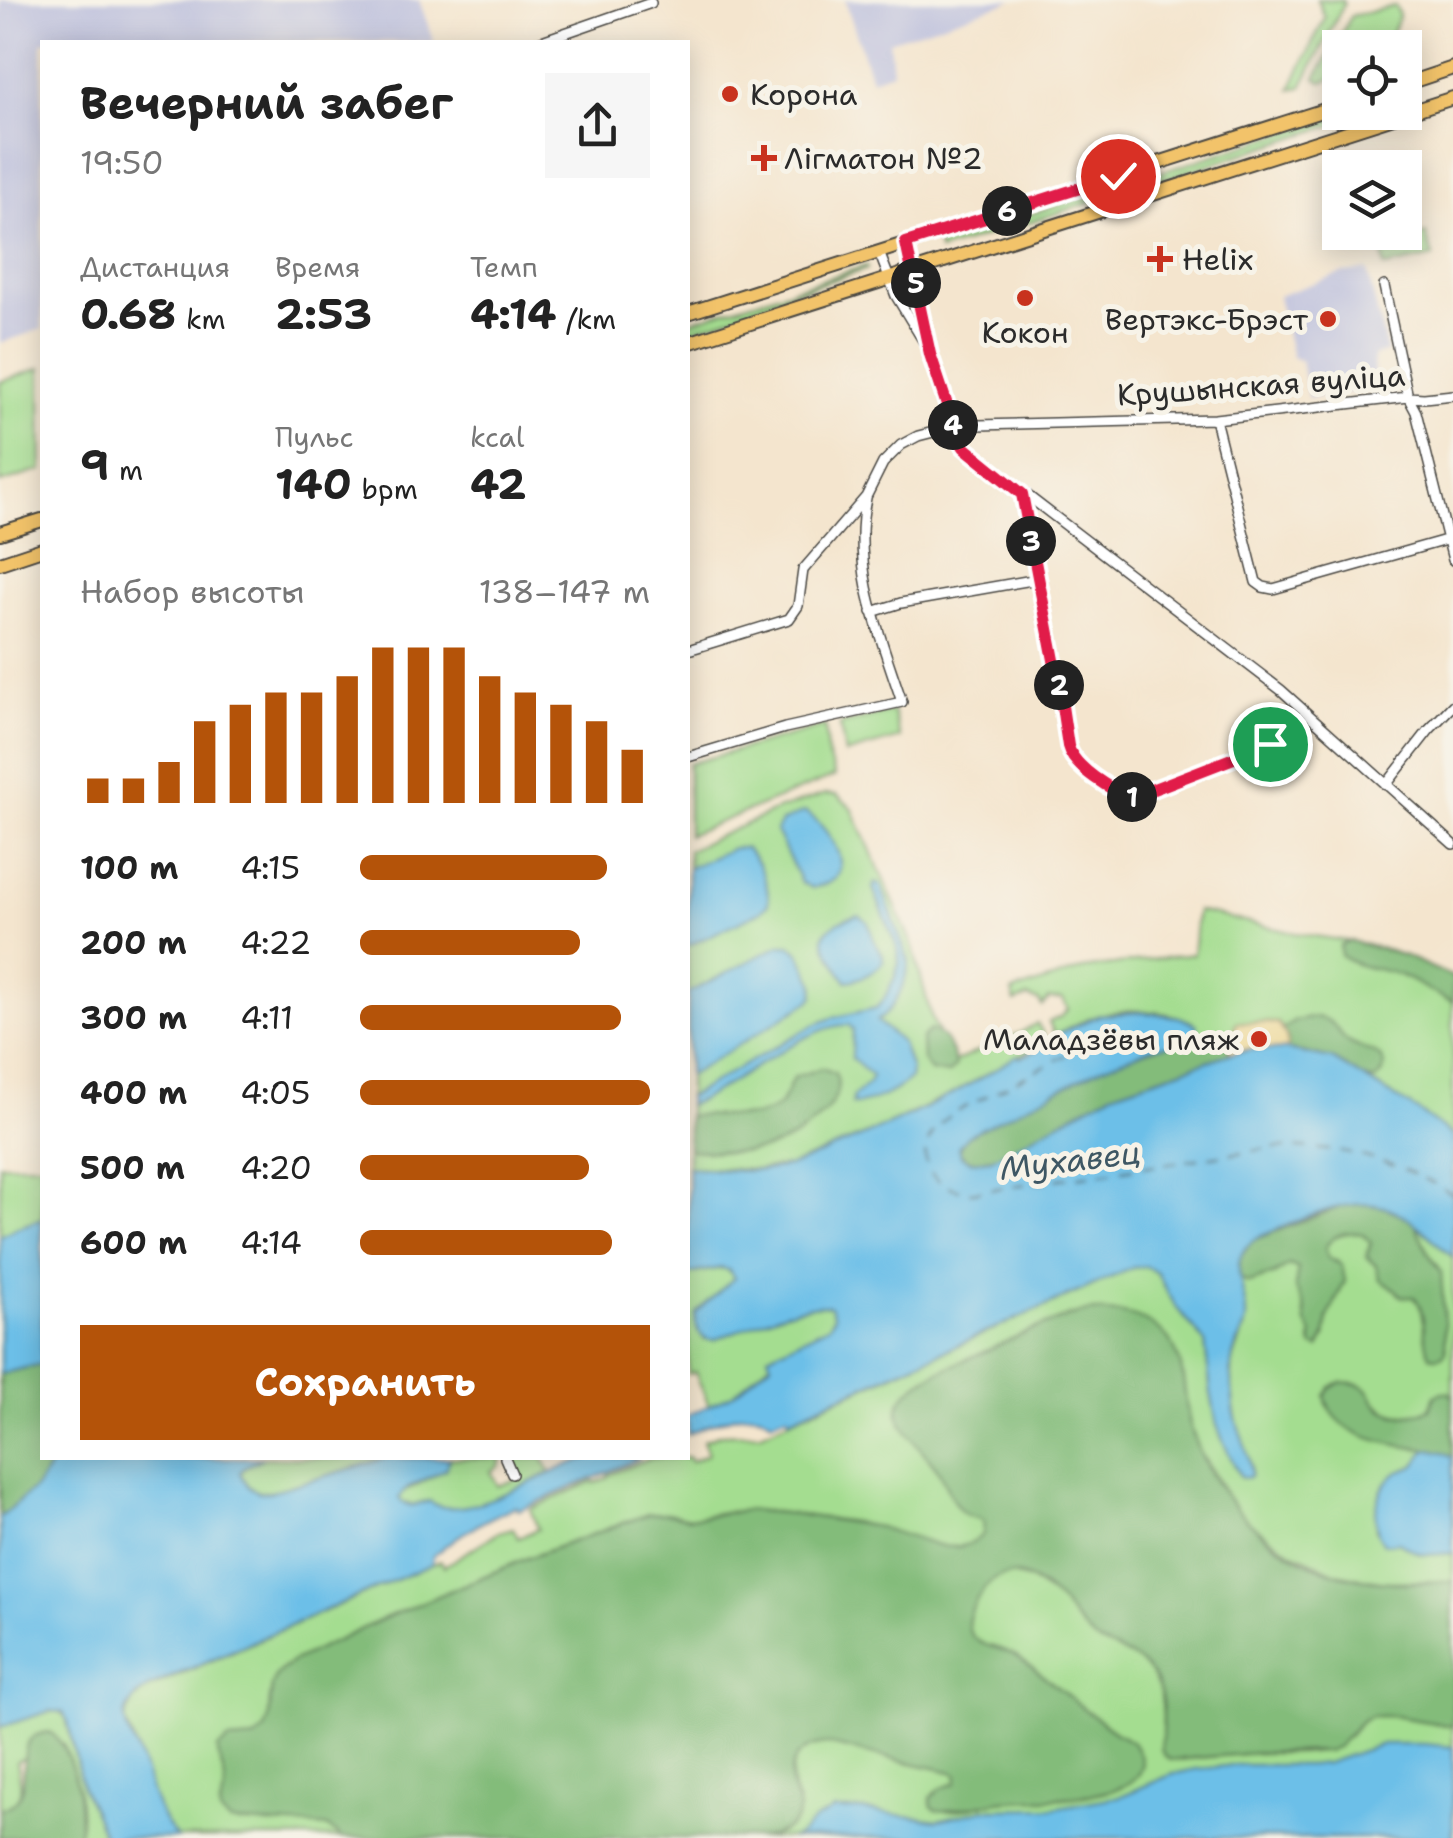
<!DOCTYPE html>
<html lang="ru">
<head>
<meta charset="utf-8">
<style>
  body { margin:0; font-family:"Shantell Sans",sans-serif; background:#f6f6f6; color:#222; height:100vh; display:flex; flex-direction:column; font-size:38px; white-space:nowrap }
  * { box-sizing:border-box; margin:0 }
  p { font-size:32px; color:#767676 }
  .icon { flex:none; width:55px; height:55px; fill:none; stroke:currentColor; stroke-width:2; stroke-linecap:round; stroke-linejoin:round }
  .map { position:relative; flex:1; overflow:hidden }
  .panel { position:absolute; left:40px; top:40px; width:650px; height:1420px; display:flex; flex-direction:column; background:#fff; border-radius:0px; box-shadow:0 5px 25px #0003 }
  .panel>* { flex:none }
  .tools { position:absolute; left:1322px; top:30px; display:grid; gap:20px }
  .tools a { display:grid; place-items:center; width:100px; height:100px; border-radius:0px; background:#fff; box-shadow:0 5px 25px #0003; font-size:50px }
  .pin { position:absolute; display:grid; place-items:center; width:85px; height:85px; color:#fff; margin:-42px; border:5px solid #fff; border-radius:50%; box-shadow:0 2px 10px #0007 }
  .km { position:absolute; width:50px; height:50px; margin:-25px; border-radius:50%; background:#222; color:#fff; font-size:28px; line-height:50px; text-align:center }
  .round { display:grid; place-items:center; flex:none; width:105px; height:105px; border-radius:0px; background:#f6f6f6 }
  .overview { display:flex; align-items:center; justify-content:space-between; height:170px; padding:0 40px }
  h1 { font-size:45px; font-weight:700; line-height:75px }
  .stats { display:grid; grid-template-columns:repeat(3,1fr); gap:15px; height:170px; padding:10px 40px }
  .stats div { display:grid; align-content:center }
  .stats b { font-size:42px; font-weight:700 }
  .stats small { font-size:28px; font-weight:400 }
  .stats p { font-size:28px }
  .chart { height:280px; padding:20px 40px }
  .chart p { display:flex; justify-content:space-between }
  .chart svg { width:100%; height:180px; margin-top:10px; stroke:#b45309; stroke-width:6 }
  .button { display:flex; gap:20px; margin-top:auto; padding:20px 40px }
  .button a { flex:1; height:115px; border-radius:0px; background:#b45309; color:#fff; font-size:40px; font-weight:700; line-height:115px; text-align:center }
  ul { padding:0 40px; list-style:none; font-size:32px }
  li { display:grid; grid-template-columns:160px 120px 1fr; align-items:center; height:75px }
  li i { height:25px; border-radius:12px; background:#b45309 }
  .map>svg:first-child { display:block }
  .industrial { fill:#c0c2dd }
  .green { fill:#a4dd90; stroke:#68845e; stroke-width:2.5 }
  .forest { fill:#83bc7a; stroke:#577452; stroke-width:2.5 }
  .sand { fill:#eeda9e; stroke:#8c8264; stroke-width:2.5 }
  .water { fill:#6cbfe8; stroke:#4c758a; stroke-width:2.5 }
  .lines { fill:none; stroke-linecap:round; stroke-linejoin:round }
  .ferry { stroke:#3e5764; stroke-width:2.5; stroke-dasharray:12 10; stroke-linecap:butt }
  .minor-casing { stroke:#494743; stroke-width:12 }
  .primary-casing { stroke:#494743; stroke-width:16 }
  .minor { stroke:#fff; stroke-width:9 }
  .primary { stroke:#f2c36a; stroke-width:12 }
  .route-casing { stroke:#fff; stroke-width:20 }
  .route { stroke:#e11d48; stroke-width:12 }
  .poi-dot { fill:#c8321e; stroke:#f7f3e8; stroke-width:4 }
  .labels { text-anchor:middle; dominant-baseline:central; stroke-width:10; stroke-linejoin:round; paint-order:stroke }
  .poi-label { font-size:30px; fill:#2b2b2b; stroke:#f7f3e8; text-anchor:start }
  .street-label { font-size:30px; fill:#2b2b2b; stroke:#f7f3e8 }
  .water-label { font-size:32px; font-style:italic; fill:#3e5764; stroke:#f7f3e8 }
</style>
</head>
<body>
<div class="map">
<svg width="1453" height="1838" viewBox="0 0 1453 1838">
  <rect width="100%" height="100%" fill="#f7f3e8"/>
  <filter id="ink" filterUnits="userSpaceOnUse"><feTurbulence type="fractalNoise" baseFrequency=".01" numOctaves="2"/><feDisplacementMap in="SourceGraphic" scale="20" xChannelSelector="R" yChannelSelector="G"/><feConvolveMatrix kernelMatrix="1 2 1 2 8 2 1 2 1" color-interpolation-filters="sRGB"/></filter>
  <filter id="wash" filterUnits="userSpaceOnUse"><feTurbulence type="fractalNoise" baseFrequency=".0048" numOctaves="4" result="noise"/><feDisplacementMap in="SourceGraphic" scale="40" xChannelSelector="R" yChannelSelector="G"/><feGaussianBlur stdDeviation="2.25" result="paint"/><feColorMatrix in="noise" values="0 0 0 0 0 0 0 0 0 0 0 0 0 0 0 0 0 1.4 0 .05"/><feComposite in="paint" operator="in"/></filter>
  <g filter="url(#wash)">
    <rect width="100%" height="100%" fill="#f4e5ce"/>
    <path class="industrial" d="M0,0H419L434,42H42V329L0,343Z
      M845,0H1014L889,41L892,72L871,79Z
      M1367,270L1387,352L1373,356L1375,389L1308,398L1301,361L1292,357L1278,296L1342,273Z"/>
    <path class="green" d="M1317,0H1342L1344,4L1302,87L1291,89L1325,17Z
      M1395,6L1399,15L1386,47L1340,48V76L1322,82L1316,78L1351,16Z
      M1346,113H1362L1333,125L939,251L937,244Z
      M1426,234L1433,257L1385,267L1382,247Z
      M866,266L867,269L791,293L732,317L688,332V322Z
      M41,368L42,470L0,483V382Z
      M893,711L900,738L845,754L840,725Z
      M825,726L827,754L835,776L688,835V764Z
      M826,794L837,795L852,808L912,944L932,1019L952,1063L1020,1033L1037,1023L1047,1040L948,1096L886,1126L790,1166L755,1170L688,1167V850L777,810Z
      M1197,911L1295,933L1367,944L1405,956L1453,977V1136L1421,1113L1342,1064L1312,1053L1287,1050V1038L1278,1023L1230,1041L1229,1054L959,1146L1192,1022C1164,1009 1121,1007 1091,1018C1079,1022 1067,1029 1055,1035L1049,1022L1062,1016L1068,1009L1063,999H1049L1042,1006L1039,1001L1028,997L1015,1002L1012,992L1083,969L1193,954Z
      M0,1164H42V1219L16,1228L0,1236Z
      M1415,1224L1453,1257V1396L1449,1392L1435,1396L1430,1409C1394,1424 1382,1410 1359,1384L1342,1382L1335,1384L1326,1402C1345,1440 1392,1444 1430,1449C1421,1454 1421,1461 1414,1466C1412,1468 1401,1471 1399,1472C1379,1482 1376,1510 1376,1529L1388,1542H1399L1420,1554L1453,1553V1581L1385,1582L1336,1573L1290,1551L1246,1521L1229,1500L1200,1452L1190,1425L1178,1358L1127,1315L1091,1311L1069,1316L960,1362L902,1424L939,1471L952,1495L968,1515L980,1517L984,1521L983,1534C970,1548 956,1548 938,1546L854,1522L769,1511H728L689,1518L666,1513L648,1514L525,1559L385,1618L283,1668C276,1676 271,1687 270,1699C267,1720 274,1730 250,1741L225,1779V1792L327,1827L341,1838H136L162,1820L152,1801L139,1755L125,1721L131,1703L147,1689L432,1564L441,1561L444,1566L499,1532L513,1528L518,1538L538,1529L530,1509L594,1481L595,1483L608,1477V1475L650,1458L688,1457L691,1462L708,1454L703,1441L720,1434L761,1433L1132,1268L1145,1266L1157,1273L1176,1307L1205,1342L1211,1393L1217,1425L1223,1441L1240,1476L1243,1478L1250,1476C1253,1461 1243,1446 1239,1431C1234,1414 1232,1394 1232,1376C1231,1354 1242,1343 1245,1323C1248,1308 1242,1292 1239,1277L1247,1283L1275,1274L1289,1265L1298,1268L1306,1323L1312,1334L1311,1342L1325,1337L1328,1317L1345,1281L1339,1262C1329,1259 1325,1258 1325,1247C1335,1233 1347,1231 1363,1234L1371,1242L1367,1257L1376,1266L1380,1280L1395,1289L1399,1295L1414,1297L1419,1302L1430,1356L1443,1355L1445,1352L1439,1267L1428,1253Z
      M723,1268C730,1270 734,1273 734,1280L698,1311L704,1339L714,1340C741,1330 805,1299 830,1306L834,1316L829,1326L768,1355L771,1362L733,1394L709,1406L695,1372L688,1374V1274Z
      M263,1458H387L270,1492H259L249,1488L240,1473L244,1467Z
      M449,1458H501L499,1466L491,1471L498,1486L517,1479L509,1458H543L550,1473C522,1485 456,1523 429,1501L416,1505L401,1503L399,1498L402,1493L446,1469Z
      M1008,1574L1031,1580L1058,1600L1084,1631L1094,1639L1139,1661L1149,1670L1161,1693L1164,1722L1179,1760L1256,1753H1313L1348,1737L1361,1721L1370,1716H1393L1453,1726V1838H759L781,1833L798,1803C792,1791 789,1779 793,1765C804,1728 858,1750 884,1756C906,1761 929,1766 952,1772L957,1775L956,1783L935,1792L931,1804C945,1820 977,1803 997,1801C1043,1796 1093,1806 1133,1777C1146,1768 1142,1756 1134,1744C1090,1718 1053,1681 1010,1653C998,1646 977,1647 970,1633C963,1618 980,1587 993,1579C998,1576 1001,1576 1008,1574Z
      M58,1710L66,1717L82,1787L105,1838H77C87,1812 73,1769 63,1743L17,1761C21,1782 27,1804 0,1809V1727L43,1713Z"/>
    <path class="forest" d="M1351,941L1405,956L1453,977V1002C1435,995 1419,984 1402,976C1381,967 1358,970 1341,955L1340,945Z
      M1316,1017C1337,1021 1333,1028 1346,1040C1356,1050 1382,1048 1384,1066C1384,1071 1382,1076 1377,1079C1365,1084 1351,1068 1341,1064C1324,1056 1305,1052 1287,1050V1038L1282,1030L1295,1021Z
      M930,1030C946,1034 954,1052 955,1067L948,1074L931,1071L923,1060L922,1038Z
      M1199,1039L1213,1044L1230,1041L1229,1054L1112,1093L997,1156C983,1161 968,1166 959,1151L962,1141L967,1136C1040,1099 1116,1048 1199,1039Z
      M822,1068L835,1073C843,1089 834,1103 822,1115C780,1157 743,1154 688,1150V1116C716,1111 753,1126 778,1106C786,1099 788,1086 794,1077Z
      M1348,1204H1365L1384,1207L1403,1215L1415,1224L1428,1253L1441,1271L1446,1352C1441,1357 1436,1358 1430,1356C1421,1335 1427,1310 1414,1297H1402L1395,1289L1380,1280L1376,1266L1367,1257L1371,1242L1363,1234C1347,1231 1335,1233 1325,1247L1328,1258L1342,1265L1345,1281L1328,1317L1325,1337L1319,1348L1312,1346V1334L1306,1323L1305,1308L1295,1287L1298,1268L1289,1265L1275,1274L1248,1283L1239,1277L1240,1257L1253,1240Z
      M1091,1311C1120,1312 1149,1315 1168,1339C1188,1363 1182,1399 1191,1428C1210,1495 1270,1555 1338,1574C1374,1584 1416,1584 1453,1581V1726L1393,1716H1371L1361,1721L1338,1746L1327,1751L1256,1753L1170,1760L1164,1755L1161,1749C1164,1717 1168,1679 1136,1660C1123,1651 1108,1648 1095,1640C1082,1631 1074,1618 1064,1606C1034,1574 997,1556 974,1605C970,1614 965,1626 971,1634C980,1648 1005,1648 1018,1657C1058,1684 1092,1720 1134,1744C1177,1804 1032,1798 1006,1800C991,1801 945,1814 937,1810C930,1807 931,1804 931,1797L941,1788L956,1783L957,1775L952,1772L826,1744C799,1747 786,1762 792,1789C794,1794 797,1799 798,1805C802,1828 776,1836 759,1838H341L327,1827L318,1826L238,1823L230,1822L220,1813C218,1802 223,1800 225,1790C228,1776 217,1762 218,1749L228,1741L256,1739L265,1730L269,1718L272,1686L276,1676L291,1662L385,1618L525,1559L648,1514L666,1513L689,1518L747,1510L796,1514L879,1527L938,1546C956,1548 970,1548 983,1534L984,1521C977,1516 970,1518 964,1513C953,1506 944,1479 936,1467C926,1454 898,1426 898,1411C899,1403 903,1396 909,1391C929,1373 959,1363 984,1352C1019,1336 1054,1319 1091,1311Z
      M42,1364V1458H56L36,1487L0,1518V1374Z
      M1342,1382C1350,1383 1359,1382 1366,1388C1370,1392 1372,1398 1375,1403C1390,1420 1412,1417 1430,1409L1435,1396L1442,1392H1449L1453,1396V1457L1443,1452C1404,1445 1337,1444 1325,1396L1330,1387Z
      M49,1732C73,1743 86,1815 77,1838H0V1809C47,1800 0,1736 49,1732Z"/>
    <path class="sand" d="M1237,1022L1278,1023L1287,1038V1050H1245L1229,1054L1230,1041Z"/>
    <path class="water" d="M804,812C821,818 853,862 835,879C829,884 819,886 812,888L801,882L776,831L781,822Z
      M733,848H745C759,859 770,886 768,904L760,912L688,946V868Z
      M875,883L881,886L909,962C906,983 894,1011 877,1021L902,1043L911,1070L910,1079C896,1091 871,1105 852,1104L853,1097L869,1083L872,1076L852,1059L853,1030L849,1025C808,1022 731,1090 688,1105V1097L814,1025L832,1018L876,1008L883,1001L895,977L899,963L898,950L873,888Z
      M859,915L868,922L874,941L883,955V962C875,972 860,980 847,981C841,975 838,969 834,960C830,954 823,944 824,937C826,925 849,917 859,915Z
      M780,945H790L799,952L815,984L814,996L810,1001L688,1076V993Z
      M1141,1012L1179,1017L1196,1024L1198,1034L1192,1040L1151,1048L1103,1067L967,1136L959,1146L961,1156L971,1161L991,1159L1112,1093L1229,1054L1253,1049L1287,1050L1332,1059L1421,1113L1453,1136V1257C1437,1244 1422,1227 1404,1216C1358,1187 1306,1219 1261,1236C1221,1257 1248,1287 1246,1319C1245,1332 1236,1343 1233,1355C1229,1372 1232,1392 1234,1409C1237,1430 1253,1458 1250,1476L1247,1478L1240,1476L1223,1441L1217,1425L1211,1393L1205,1342L1176,1307L1157,1273L1145,1266L1132,1268L789,1419L787,1415L772,1421C750,1403 711,1424 688,1434V1415L733,1394L771,1363L768,1355L828,1326L834,1316L830,1306C805,1299 741,1330 714,1340C700,1341 693,1326 696,1313L734,1278L729,1270L721,1268L688,1274V1167C717,1170 751,1173 780,1168C798,1165 815,1156 831,1149C896,1124 960,1093 1018,1055L1020,1058L1057,1040L1055,1035L1100,1015Z
      M42,1219V1364L0,1374V1236L16,1228Z
      M1430,1449L1443,1452L1453,1457V1553C1425,1555 1423,1558 1399,1542L1384,1544C1370,1525 1375,1493 1392,1476C1399,1470 1407,1471 1414,1466C1423,1460 1418,1455 1430,1449Z
      M56,1458H263L244,1467L240,1473L249,1487L259,1492H270L387,1458H449L446,1469L409,1487L399,1498C405,1510 419,1505 429,1501C461,1527 549,1469 584,1459C601,1454 623,1457 640,1458L519,1510L516,1506C486,1519 457,1534 433,1556L432,1564L157,1683C143,1691 128,1700 125,1716C124,1730 133,1741 138,1753C153,1789 150,1805 177,1838H105L82,1787L68,1722L63,1712L50,1711L0,1727V1518L36,1487Z
      M1382,1744H1424L1453,1747V1838H793L803,1832L815,1820L834,1810H859L938,1820L986,1809L1054,1808L1121,1796L1173,1774L1197,1769L1236,1765H1309L1327,1763Z"/>
    <g class="lines">
      <path class="ferry" d="M1066,1055L950,1115C910,1147 920,1187 972,1192L1272,1148C1336,1145 1399,1160 1453,1195"/>
    </g>
  </g>
  <g filter="url(#ink)">
    <g class="lines">
      <g class="minor-casing">
        <path id="minor" d="M539,42L651,3
          M906,243L931,353L953,427L964,447L1281,690L1453,844
          M879,252L896,296L927,347
          M1384,286L1408,397L1416,412L1453,560
          M1215,419L1256,582L1263,587L1273,589L1453,538
          M1023,493L1059,686L1067,746C1073,767 1112,792 1133,797L1270,744
          M872,612L901,603L1038,579
          M688,650L789,619L798,606L803,570L866,497L883,463L901,445L918,436L953,427L978,425L1215,419L1408,397L1424,398L1453,395
          M688,757L785,728L902,702C880,635 851,569 866,498
          M1386,785L1429,730L1453,705
          M505,1458L512,1474"/>
      </g>
      <g class="primary-casing">
        <path id="primary" d="M1405,84L1453,68
          M688,313L1340,105
          M688,343L1453,98
          M0,533L42,520
          M0,563L42,549"/>
      </g>
      <use href="#minor" class="minor"/>
      <use href="#primary" class="primary"/>
    </g>
  </g>
  <g class="lines" filter="url(#ink)">
    <g class="route-casing">
      <path id="route" d="M1118,176L906,243L930,354L958,438L964,447L1022,494L1059,686L1068,746C1073,767 1112,792 1133,797L1270,744"/>
    </g>
    <use href="#route" class="route"/>
  </g>
  <g class="poi-dot">
    <circle cx="730" cy="94" r="10"/>
    <path d="M759 143h10v10h10v10h-10v10h-10v-10h-10v-10h10z"/>
    <path d="M1155 244h10v10h10v10h-10v10h-10v-10h-10v-10h10z"/>
    <circle cx="1025" cy="298" r="10"/>
    <circle cx="1328" cy="319" r="10"/>
    <circle cx="1259" cy="1039" r="10"/>
  </g>
  <g class="labels">
    <g class="poi-label">
      <text x="750" y="94">Корона</text>
      <text x="784" y="158">Лігматон №2</text>
      <text x="1182" y="259">Helix</text>
      <text x="1308" y="319" text-anchor="end">Вертэкс-Брэст</text>
      <text x="1025" y="332" text-anchor="middle">Кокон</text>
      <text x="1239" y="1039" text-anchor="end">Маладзёвы пляж</text>
    </g>
    <g class="street-label">
      <text transform="translate(1261 385) rotate(-4)">Крушынская вуліца</text>
    </g>
    <g class="water-label">
      <text transform="translate(1070 1160) rotate(-7)">Мухавец</text>
    </g>
  </g>
</svg>
<div class="tools">
<a><svg class="icon" aria-label="locate" viewBox="0 0 24 24"><circle cx="12" cy="12" r="6"/><path d="M12 2v4M12 18v4M2 12h4M18 12h4"/></svg></a>
<a><svg class="icon" aria-label="layers" viewBox="0 0 24 24"><path d="M12 4l9 5-9 5-9-5zM3 14l9 5 9-5"/></svg></a>
</div>
<div class="pin" style="left:1270px;top:744px;background:#1e9e55"><svg class="icon" aria-label="arrive" viewBox="0 0 24 24"><path d="M6 21V4h12l-3 4 3 4H6"/></svg></div>
<div class="pin" style="left:1118px;top:176px;background:#d93025"><svg class="icon" aria-label="check" viewBox="0 0 24 24"><path d="M5 12l5 5 9-10"/></svg></div>
<b class="km" style="left:1132px;top:797px">1</b>
<b class="km" style="left:1059px;top:685px">2</b>
<b class="km" style="left:1031px;top:541px">3</b>
<b class="km" style="left:953px;top:425px">4</b>
<b class="km" style="left:916px;top:283px">5</b>
<b class="km" style="left:1007px;top:211px">6</b>
<section class="panel">
<div class="overview"><div><h1>Вечерний забег</h1><p>19:50</p></div><a class="round"><svg class="icon" aria-label="share" viewBox="0 0 24 24"><path d="M12 15V3M7 8l5-5 5 5M5 13v7h14v-7"/></svg></a></div>
<div class="stats">
<div><p>Дистанция</p><b>0.68<small> km</small></b></div>
<div><p>Время</p><b>2:53</b></div>
<div><p>Темп</p><b>4:14<small> /km</small></b></div>
</div>
<div class="stats">
<div><b>9<small> m</small></b></div>
<div><p>Пульс</p><b>140<small> bpm</small></b></div>
<div><p>kcal</p><b>42</b></div>
</div>
<div class="chart"><p><span>Набор высоты</span>138–147 m</p>
<svg viewBox="0 0 160 44" preserveAspectRatio="none"><path d="M5 44V38M15 44V38M25 44V34M35 44V24M45 44V20M55 44V17M65 44V17M75 44V13M85 44V6M95 44V6M105 44V6M115 44V13M125 44V17M135 44V20M145 44V24M155 44V31"/></svg>
</div>
<ul>
<li><b>100 m</b>4:15<i style="width:85%"></i></li>
<li><b>200 m</b>4:22<i style="width:76%"></i></li>
<li><b>300 m</b>4:11<i style="width:90%"></i></li>
<li><b>400 m</b>4:05<i style="width:100%"></i></li>
<li><b>500 m</b>4:20<i style="width:79%"></i></li>
<li><b>600 m</b>4:14<i style="width:87%"></i></li>
</ul>
<div class="button"><a>Сохранить</a></div>
</section>
</div>
</body>
</html>
